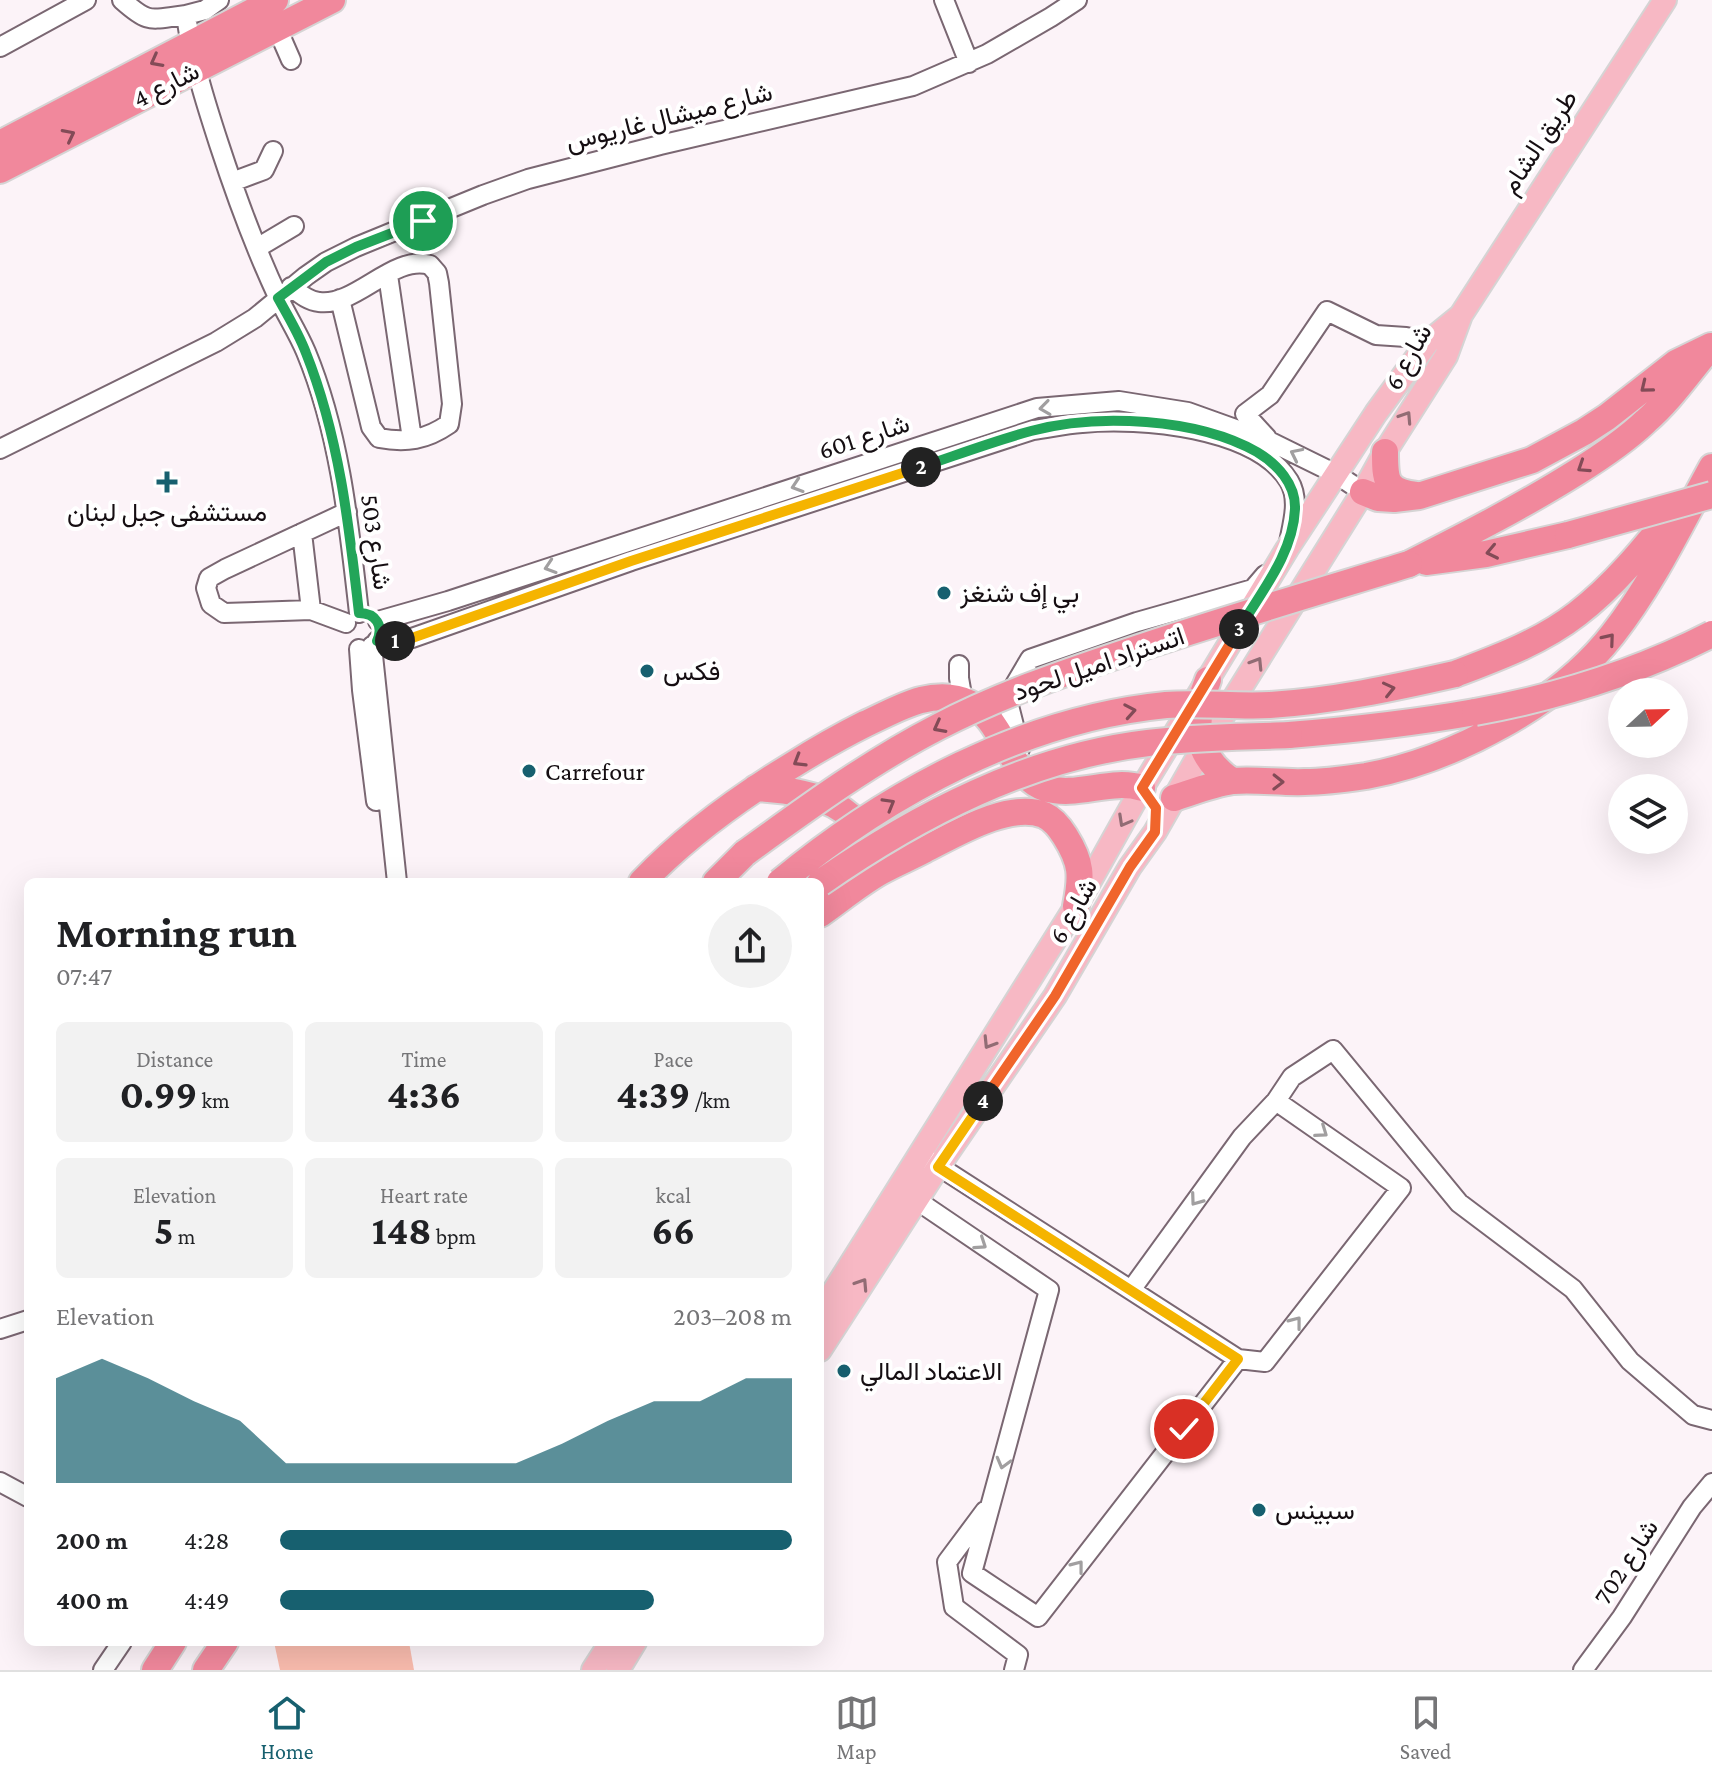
<!DOCTYPE html>
<html lang="en">
<head>
<meta charset="utf-8">
<style>
  body { margin:0; font-family:"Crimson Pro",Vazirmatn,serif; background:#f2f2f2; color:#202124; height:100vh; display:flex; flex-direction:column; font-size:30px; white-space:nowrap }
  * { box-sizing:border-box; margin:0 }
  p { font-size:26px; color:#757577 }
  .icon { flex:none; width:44px; height:44px; fill:none; stroke:currentColor; stroke-width:2; stroke-linecap:round; stroke-linejoin:round }
  .map { position:relative; flex:1; overflow:hidden }
  .side { position:absolute; left:24px; top:878px; width:800px; height:768px; display:flex; flex-direction:column; background:#fff; border-radius:12px; box-shadow:0 8px 32px #0002 }
  .side>* { flex:none }
  .needle { width:52px; rotate:68deg }
  .controls { position:absolute; left:1608px; top:678px; display:grid; gap:16px }
  .controls a { display:grid; place-items:center; width:80px; height:80px; border-radius:50%; background:#fff; box-shadow:0 8px 32px #0002; font-size:40px }
  .pin { position:absolute; display:grid; place-items:center; width:68px; height:68px; color:#fff; margin:-34px; border:4px solid #fff; border-radius:50%; box-shadow:0 2px 8px #0007 }
  .km { position:absolute; width:40px; height:40px; margin:-20px; border-radius:50%; background:#222; color:#fff; font-size:22px; line-height:40px; text-align:center }
  .round { display:grid; place-items:center; flex:none; width:84px; height:84px; border-radius:42px; background:#f2f2f2 }
  .summary { display:flex; align-items:center; justify-content:space-between; height:136px; padding:0 32px }
  h1 { font-size:44px; font-weight:700; line-height:60px }
  .stats { display:grid; grid-template-columns:repeat(3,1fr); gap:12px; height:136px; padding:8px 32px }
  .stats div { display:grid; align-content:center; border-radius:12px; background:#f2f2f2; text-align:center }
  .stats b { font-size:40px; font-weight:700 }
  .stats small { font-size:22px; font-weight:400 }
  .stats p { font-size:22px }
  .chart { height:224px; padding:16px 32px }
  .chart p { display:flex; justify-content:space-between }
  .chart svg { width:100%; height:144px; margin-top:8px; fill:#17606f; opacity:.7 }
  ul { padding:0 32px; list-style:none; font-size:26px }
  li { display:grid; grid-template-columns:128px 96px 1fr; align-items:center; height:60px }
  li i { height:20px; border-radius:10px; background:#17606f }
  .tabs { display:flex; justify-content:space-around; align-items:center; height:112px; border-top:2px solid #e0e0e0; background:#fff; font-size:22px; color:#757577 }
  .tabs a { display:grid; justify-items:center; gap:4px }
  .tabs .current { color:#17606f }
  .map>svg:first-child { display:block }
  .green { fill:#fabcae }
  .lines { fill:none; stroke-linecap:round; stroke-linejoin:round }
  .minor-casing { stroke:#7a6772; stroke-width:22 }
  .major-casing { stroke:#d5d4d4; stroke-width:26 }
  .highway-casing { stroke:#d5d4d4; stroke-width:30 }
  .minor { stroke:#fff; stroke-width:18 }
  .major { stroke:#f7b8c4; stroke-width:22 }
  .highway { stroke:#f1889c; stroke-width:26 }
  .highway-bridge-casing { stroke:#d5d4d4; stroke-width:30; stroke-linecap:butt }
  .highway-bridge { stroke:#f1889c; stroke-width:26 }
  .oneway { stroke:#834b57 }
  .oneway2 { stroke:#a19fa0 }
  .oneway3 { stroke:#916c74 }
  .split-1-casing { stroke:#fff; stroke-width:16 }
  .split-2-casing { stroke:#fff; stroke-width:16 }
  .split-3-casing { stroke:#fff; stroke-width:16 }
  .split-4-casing { stroke:#fff; stroke-width:16 }
  .split-5-casing { stroke:#fff; stroke-width:16 }
  .split-1 { stroke:#22a559; stroke-width:10 }
  .split-2 { stroke:#f5b400; stroke-width:10 }
  .split-3 { stroke:#22a559; stroke-width:10 }
  .split-4 { stroke:#f0652b; stroke-width:10 }
  .split-5 { stroke:#f5b400; stroke-width:10 }
  .poi-dot { fill:#17606f; stroke:#fff; stroke-width:3 }
  .labels { text-anchor:middle; dominant-baseline:central; stroke-width:8; stroke-linejoin:round; paint-order:stroke }
  .street-label { font-size:26px; fill:#150e12; stroke:#fff }
  .poi-label { font-size:26px; fill:#150e12; stroke:#fff; text-anchor:start }
</style>
</head>
<body>
<div class="map">
<svg width="1712" height="1670" viewBox="0 0 1712 1670">
  <rect width="100%" height="100%" fill="#fcf3f8"/>
  <path class="green" d="M274,1642H409L414,1670H280Z"/>
  <g class="lines">
    <g class="minor-casing">
      <path id="minor" d="M122,0C150,25 150,19 186,15C192,60 205,101 219,144C236,196 255,248 278,297C287,316 298,333 306,352C340,434 349,525 359,613
        M944,0L969,63
        M186,15L205,10L219,0
        M277,28L291,60
        M0,47L86,0
        M232,182L264,170L273,151
        M257,248L294,226
        M388,275L412,439
        M291,287C299,293 308,301 319,302C356,307 393,254 430,265L437,273L439,283L452,404L449,424C426,440 406,443 379,438L371,427L340,299
        M1267,438L1245,414L1270,395L1327,311L1376,335L1406,337L1428,342
        M0,449L216,342L255,318L306,276L326,262L356,247L483,195L528,179L660,145L913,86L987,54L1051,17L1077,0
        M302,533L311,610
        M378,621L448,601L1037,408L1119,401L1188,412L1269,441L1336,474L1363,492
        M346,623L311,610L224,613L211,604L206,588L209,578L225,569L347,512
        M377,641H399L412,638L631,561L1033,430C1049,428 1065,424 1082,423C1139,417 1256,427 1289,481C1300,499 1293,522 1289,542
        M372,646L397,882
        M359,649L362,690L376,801
        M959,665V678L963,701
        M1020,749L1007,698L1030,659L1137,622L1253,589L1265,575
        M1276,1101L1292,1077L1333,1050L1459,1203L1573,1289L1630,1361L1693,1415L1712,1420
        M929,1160L1238,1359L1265,1362L1401,1188L1276,1101L1242,1137L1131,1290
        M906,1193L1049,1290L972,1573L1038,1617L1238,1359
        M0,1329L28,1320
        M0,1482L28,1497
        M985,1511L947,1562L954,1607L1018,1655L1014,1670
        M103,1670L122,1642
        M1583,1670L1622,1617L1692,1507L1712,1483"/>
    </g>
    <g class="major-casing">
      <path id="major" d="M820,1313L1076,906L1142,788L1287,549L1376,413L1428,342L1460,316
        M820,1350L938,1167L1055,996L1130,867L1155,832L1203,748L1363,492L1385,452L1446,356L1461,315L1665,0
        M593,1670L611,1642
        M618,1670L635,1642"/>
    </g>
    <g class="highway-casing">
      <path id="highway" d="M0,144L275,0
        M0,170L332,0
        M1385,452C1385,480 1385,491 1416,495
        M1363,492L1378,498L1394,499L1419,496L1532,460L1584,432L1607,417L1676,363L1711,346
        M1426,562L1486,554L1568,535
        M1409,564C1466,535 1523,506 1577,472C1601,457 1625,441 1646,421C1668,402 1685,378 1703,356
        M1455,674C1497,658 1541,642 1577,614C1615,585 1646,546 1675,510
        M1208,680C1192,720 1194,756 1232,781
        M1289,735C1351,730 1413,723 1475,712
        M756,788C815,791 865,803 878,869
        M1174,798C1193,792 1213,784 1233,781C1256,779 1281,783 1305,782C1325,782 1346,779 1366,776C1453,760 1559,704 1613,634C1653,583 1681,523 1712,467
        M642,882C686,836 737,799 791,766C815,751 839,737 865,724C883,716 902,705 921,700C938,696 954,696 969,703C1003,718 1010,777 1045,788C1077,798 1111,778 1142,788
        M716,882L745,853
        M820,914C840,900 859,884 880,872C894,864 909,858 924,850C954,835 1009,801 1044,815C1053,819 1060,828 1065,836C1082,863 1082,876 1076,906
        M155,1670L173,1642
        M206,1670L225,1642"/>
    </g>
    <use href="#minor" class="minor"/>
    <use href="#major" class="major"/>
    <use href="#highway" class="highway"/>
    <g class="highway-bridge-casing">
      <path id="highway-bridge" d="M1568,535L1712,495
        M1475,712C1557,697 1638,672 1712,634
        M745,853C807,808 870,762 938,727C997,696 1061,674 1124,653C1219,621 1314,593 1409,564
        M780,882C889,792 1024,719 1166,705C1200,702 1235,707 1270,705C1333,701 1393,688 1455,674
        M820,883C918,815 1029,757 1148,743C1195,737 1242,737 1289,735"/>
    </g>
    <use href="#highway-bridge" class="highway-bridge"/>
  </g>
  <defs><path id="oneway-chevron" d="M-2-3.5L2.5 0L-2 3.5" fill="none" stroke-width="1.6" stroke-linecap="round" stroke-linejoin="round" transform="scale(2)"/></defs>
  <g class="oneway">
    <use href="#oneway-chevron" transform="translate(156 61) rotate(152)"/>
    <use href="#oneway-chevron" transform="translate(69 135) rotate(-27)"/>
    <use href="#oneway-chevron" transform="translate(1646 387) rotate(141)"/>
    <use href="#oneway-chevron" transform="translate(1583 467) rotate(147)"/>
    <use href="#oneway-chevron" transform="translate(1492 552) rotate(168)"/>
    <use href="#oneway-chevron" transform="translate(1609 639) rotate(-50)"/>
    <use href="#oneway-chevron" transform="translate(1389 689) rotate(-13)"/>
    <use href="#oneway-chevron" transform="translate(1130 711) rotate(-10)"/>
    <use href="#oneway-chevron" transform="translate(939 727) rotate(152)"/>
    <use href="#oneway-chevron" transform="translate(799 761) rotate(149)"/>
    <use href="#oneway-chevron" transform="translate(1278 782) rotate(1)"/>
    <use href="#oneway-chevron" transform="translate(889 804) rotate(-30)"/>
  </g>
  <g class="oneway2">
    <use href="#oneway-chevron" transform="translate(1045 408) rotate(172)"/>
    <use href="#oneway-chevron" transform="translate(1296 454) rotate(-154)"/>
    <use href="#oneway-chevron" transform="translate(797 486) rotate(162)"/>
    <use href="#oneway-chevron" transform="translate(550 567) rotate(162)"/>
    <use href="#oneway-chevron" transform="translate(1322 1132) rotate(35)"/>
    <use href="#oneway-chevron" transform="translate(1196 1200) rotate(126)"/>
    <use href="#oneway-chevron" transform="translate(981 1244) rotate(34)"/>
    <use href="#oneway-chevron" transform="translate(1296 1322) rotate(-52)"/>
    <use href="#oneway-chevron" transform="translate(1003 1463) rotate(105)"/>
    <use href="#oneway-chevron" transform="translate(1078 1566) rotate(-52)"/>
  </g>
  <g class="oneway3">
    <use href="#oneway-chevron" transform="translate(1406 417) rotate(-57)"/>
    <use href="#oneway-chevron" transform="translate(1257 663) rotate(-58)"/>
    <use href="#oneway-chevron" transform="translate(1124 821) rotate(119)"/>
    <use href="#oneway-chevron" transform="translate(989 1043) rotate(122)"/>
    <use href="#oneway-chevron" transform="translate(862 1284) rotate(-57)"/>
  </g>
  <g class="lines">
    <g class="split-1-casing">
      <path id="split-1" d="M395,641H377C384,626 376,613 359,613C349,525 339,436 306,353C299,334 288,316 278,298L326,262L356,247L423,221"/>
    </g>
    <g class="split-2-casing">
      <path id="split-2" d="M395,641L412,638L631,561L921,467"/>
    </g>
    <g class="split-3-casing">
      <path id="split-3" d="M921,467C957,455 994,441 1031,431C1097,413 1197,418 1257,452C1277,464 1296,484 1295,509C1293,554 1261,592 1239,629"/>
    </g>
    <g class="split-4-casing">
      <path id="split-4" d="M983,1101L1055,996L1130,867L1155,832L1156,808L1142,788L1239,629"/>
    </g>
    <g class="split-5-casing">
      <path id="split-5" d="M983,1101L938,1167L1238,1359L1184,1429"/>
    </g>
    <use href="#split-1" class="split-1"/>
    <use href="#split-2" class="split-2"/>
    <use href="#split-3" class="split-3"/>
    <use href="#split-4" class="split-4"/>
    <use href="#split-5" class="split-5"/>
  </g>
  <g class="poi-dot">
    <path d="M163 470h8v8h8v8h-8v8h-8v-8h-8v-8h8z"/>
    <circle cx="944" cy="593" r="8"/>
    <circle cx="647" cy="671" r="8"/>
    <circle cx="529" cy="771" r="8"/>
    <circle cx="844" cy="1371" r="8"/>
    <circle cx="1259" cy="1510" r="8"/>
  </g>
  <g class="labels">
    <g class="street-label">
      <text transform="translate(166 85) rotate(-27)">شارع 4</text>
      <text transform="translate(669 117) rotate(-14)">شارع ميشال غاريوس</text>
      <text transform="translate(1539 142) rotate(-57)">طريق الشام</text>
      <text transform="translate(1408 357) rotate(-61)">شارع 6</text>
      <text transform="translate(864 437) rotate(-18)">شارع 601</text>
      <text transform="translate(376 542) rotate(82)">شارع 503</text>
      <text transform="translate(1099 664) rotate(-19)">اتستراد اميل لحود</text>
      <text transform="translate(1073 911) rotate(-60)">شارع 6</text>
      <text transform="translate(1626 1562) rotate(-57)">شارع 702</text>
    </g>
    <g class="poi-label">
      <text x="167" y="512" text-anchor="middle">مستشفى جبل لبنان</text>
      <text x="960" y="593">بي إف شنغز</text>
      <text x="663" y="671">فكس</text>
      <text x="545" y="771">Carrefour</text>
      <text x="860" y="1371">الاعتماد المالي</text>
      <text x="1275" y="1510">سبينس</text>
    </g>
  </g>
</svg>
<div class="controls">
<a><svg class="needle" viewBox="-14 -14 28 28"><path d="M0-13l5 13h-10z" fill="#e53935"/><path d="M0 13l5-13h-10z" fill="#757577"/></svg></a>
<a><svg class="icon" aria-label="layers" viewBox="0 0 24 24"><path d="M12 4l9 5-9 5-9-5zM3 14l9 5 9-5"/></svg></a>
</div>
<div class="pin" style="left:423px;top:221px;background:#1e9e55"><svg class="icon" aria-label="arrive" viewBox="0 0 24 24"><path d="M6 21V4h12l-3 4 3 4H6"/></svg></div>
<div class="pin" style="left:1184px;top:1429px;background:#d93025"><svg class="icon" aria-label="check" viewBox="0 0 24 24"><path d="M5 12l5 5 9-10"/></svg></div>
<b class="km" style="left:395px;top:641px">1</b>
<b class="km" style="left:921px;top:467px">2</b>
<b class="km" style="left:1239px;top:629px">3</b>
<b class="km" style="left:983px;top:1101px">4</b>
<section class="side">
<div class="summary"><div><h1>Morning run</h1><p>07:47</p></div><a class="round"><svg class="icon" aria-label="share" viewBox="0 0 24 24"><path d="M12 15V3M7 8l5-5 5 5M5 13v7h14v-7"/></svg></a></div>
<div class="stats">
<div><p>Distance</p><b>0.99<small> km</small></b></div>
<div><p>Time</p><b>4:36</b></div>
<div><p>Pace</p><b>4:39<small> /km</small></b></div>
</div>
<div class="stats">
<div><p>Elevation</p><b>5<small> m</small></b></div>
<div><p>Heart rate</p><b>148<small> bpm</small></b></div>
<div><p>kcal</p><b>66</b></div>
</div>
<div class="chart"><p><span>Elevation</span>203–208 m</p>
<svg viewBox="0 0 160 44" preserveAspectRatio="none"><path d="M0 44V12L10 6L20 12L30 19L40 25L50 38L60 38L70 38L80 38L90 38L100 38L110 32L120 25L130 19L140 19L150 12L160 12V44z"/></svg>
</div>
<ul>
<li><b>200 m</b>4:28<i style="width:100%"></i></li>
<li><b>400 m</b>4:49<i style="width:73%"></i></li>
</ul>
</section>
</div>
<nav class="tabs">
<a class="current"><svg class="icon" aria-label="home" viewBox="0 0 24 24"><path d="M3 11l9-7 9 7M6 9v11h12V9"/></svg>Home</a>
<a><svg class="icon" aria-label="map" viewBox="0 0 24 24"><path d="M3 6l6-2 6 2 6-2v14l-6 2-6-2-6 2zM9 4v14M15 6v14"/></svg>Map</a>
<a><svg class="icon" aria-label="saved" viewBox="0 0 24 24"><path d="M7 4h10v16l-5-4-5 4z"/></svg>Saved</a>
</nav>
</body>
</html>
